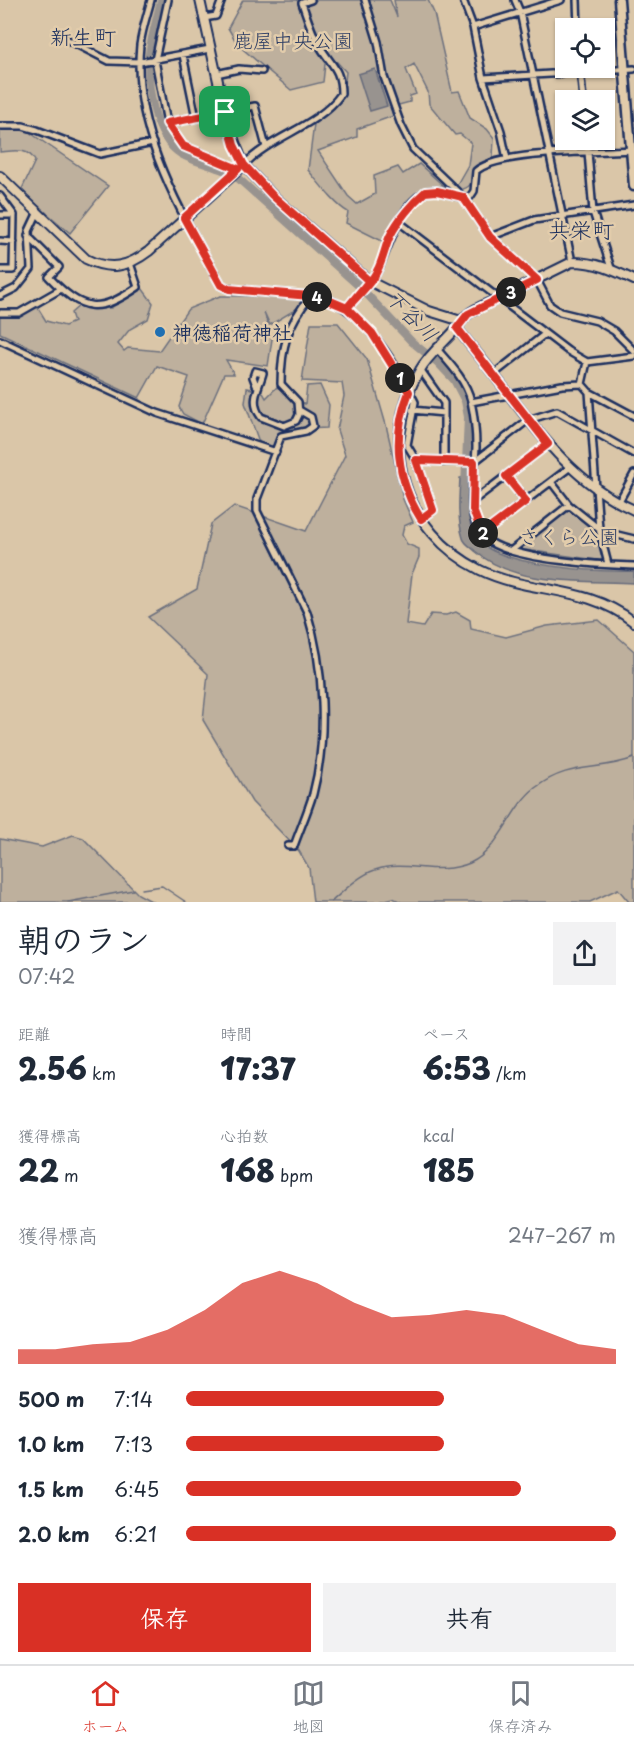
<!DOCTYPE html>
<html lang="ja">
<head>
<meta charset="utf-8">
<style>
  body { margin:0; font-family:"Playpen Sans","Klee One",sans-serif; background:#f2f2f3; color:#1f2937; height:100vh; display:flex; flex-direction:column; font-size:22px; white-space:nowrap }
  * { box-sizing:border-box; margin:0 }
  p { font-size:20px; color:#747a83 }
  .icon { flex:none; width:33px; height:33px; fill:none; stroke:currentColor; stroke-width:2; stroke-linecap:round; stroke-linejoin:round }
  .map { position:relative; height:902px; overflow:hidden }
  .sheet { display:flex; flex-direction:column; background:#fff; flex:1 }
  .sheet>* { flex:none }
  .controls { position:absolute; left:555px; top:18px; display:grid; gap:12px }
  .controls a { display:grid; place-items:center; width:60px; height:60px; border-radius:0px; background:#fff; box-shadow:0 2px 4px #0004; font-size:30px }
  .pin { position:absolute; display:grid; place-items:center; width:51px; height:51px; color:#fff; margin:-26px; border-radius:12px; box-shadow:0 3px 9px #0006 }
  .km { position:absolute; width:30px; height:30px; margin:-15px; border-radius:50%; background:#222; color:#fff; font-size:16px; line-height:30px; text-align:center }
  .round { display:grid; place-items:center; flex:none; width:63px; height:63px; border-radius:0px; background:#f2f2f3 }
  .overview { display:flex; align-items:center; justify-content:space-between; height:102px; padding:0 18px }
  h1 { font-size:33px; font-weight:800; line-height:45px }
  .metrics { display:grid; grid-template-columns:repeat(3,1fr); gap:9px; height:102px; padding:6px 18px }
  .metrics div { display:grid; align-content:center }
  .metrics b { font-size:30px; font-weight:800 }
  .metrics small { font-size:16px; font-weight:400 }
  .metrics p { font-size:16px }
  .chart { height:168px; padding:12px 18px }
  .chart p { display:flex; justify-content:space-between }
  .chart svg { width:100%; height:108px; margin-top:6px; fill:#d93025; opacity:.7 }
  .action { display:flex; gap:12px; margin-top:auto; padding:12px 18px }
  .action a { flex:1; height:69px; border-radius:0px; background:#d93025; color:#fff; font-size:24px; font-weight:800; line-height:69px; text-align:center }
  .action a+a { background:#f2f2f3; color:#1f2937 }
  ul { padding:0 18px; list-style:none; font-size:20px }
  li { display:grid; grid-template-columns:96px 72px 1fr; align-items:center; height:45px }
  li i { height:15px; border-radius:8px; background:#d93025 }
  .tabs { display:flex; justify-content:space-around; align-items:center; height:84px; border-top:2px solid #e0e1e3; background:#fff; font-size:16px; color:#747a83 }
  .tabs a { display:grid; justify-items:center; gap:3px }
  .tabs .current { color:#d93025 }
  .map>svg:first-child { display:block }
  .green { fill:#beb09d; stroke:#6c707e; stroke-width:1.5 }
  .water { fill:#98938f; stroke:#666b7b; stroke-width:1.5 }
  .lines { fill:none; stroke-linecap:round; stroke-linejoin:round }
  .stream { stroke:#666b7b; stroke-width:1.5 }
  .river { stroke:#98938f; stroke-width:8 }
  .street-casing { stroke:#1b2f5e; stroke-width:10 }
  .secondary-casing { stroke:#1b2f5e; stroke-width:12 }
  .primary-casing { stroke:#1b2f5e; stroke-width:13 }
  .street { stroke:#e2ccab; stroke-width:5 }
  .secondary { stroke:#e2ccab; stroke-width:8 }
  .primary { stroke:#e2ccab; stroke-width:8 }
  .route-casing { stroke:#fff; stroke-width:12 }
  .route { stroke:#d93025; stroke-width:8 }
  .poi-dot { fill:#1f6fb2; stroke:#e2ccab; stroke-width:2 }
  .labels { text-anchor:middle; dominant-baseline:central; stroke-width:5; stroke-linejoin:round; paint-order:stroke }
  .park-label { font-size:20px; fill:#2b3c64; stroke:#e2ccab }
  .poi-label { font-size:20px; font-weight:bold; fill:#1b2f5e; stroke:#e2ccab; text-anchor:start }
  .water-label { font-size:21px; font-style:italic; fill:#2e3e65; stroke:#e2ccab }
  .quarter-label { font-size:22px; fill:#1b2f5e; stroke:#e2ccab }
</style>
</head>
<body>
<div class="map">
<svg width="634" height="902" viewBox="0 0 634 902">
  <rect width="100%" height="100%" fill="#dac6a8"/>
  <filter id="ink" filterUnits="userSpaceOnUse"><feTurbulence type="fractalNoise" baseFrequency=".0167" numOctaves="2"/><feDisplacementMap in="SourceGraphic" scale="12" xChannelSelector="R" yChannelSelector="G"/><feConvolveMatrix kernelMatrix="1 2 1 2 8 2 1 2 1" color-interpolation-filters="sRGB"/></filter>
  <g filter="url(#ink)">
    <path class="green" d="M243,0H390L397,17L394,0H428L434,13L452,92L459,91L470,118L487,129L494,138L493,157L476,167C471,180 475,186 460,190L456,186L468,165L471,143L460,134L455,135L429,104L428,92L414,64L406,69L416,94L410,96V102L391,107L393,116L357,129V137L318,151L348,196L357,204L375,194L374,176L398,167L403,174L419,164L447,189L431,188L417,193L384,242L346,223L348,212C334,204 319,183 308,170L314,124L343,97L346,72L337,62L325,64L323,82L291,90L238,45L228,28Z
      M23,128L108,186L70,233L21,191L35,161C28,147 13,151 0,152V129Z
      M139,288H142L153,303L148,319L130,329L118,344L124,351L128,348L159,351L188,309L220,296H304L298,308L270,325L264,312L272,339L268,366L226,360L234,374H224L202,424L183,414L179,407L189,377L157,366L139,398L0,333V313H19L35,303L46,321L65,326L74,322L71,313L80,305L111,308Z
      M311,323H338L367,359L386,425L403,499L413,522L404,526L402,535L407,544L419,549V557L412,574L406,624L423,627L431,614L446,615L456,612L470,620L471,629L506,637L547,626L599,620L634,651V902H629L618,889L590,902H401L393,898L378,902H313L309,868L299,851L252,802L203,720L208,674L148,617L197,589L211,524L234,506L306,531L345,455L337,430L344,396L342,383L302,381Z
      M320,385L329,405L327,428L305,429L281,436L273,447L259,442L245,403L247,388L262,391L266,398L277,387L305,404L307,386Z
      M568,510L598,532L604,561L519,549Z
      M73,835L83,838L138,894L153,902H0V839L42,847Z"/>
    <path class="water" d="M375,69L387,106L370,111L358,74Z
      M469,476C468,494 465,524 477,539C499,567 600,572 634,571V583C583,580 516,587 475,551C471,547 464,543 463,538C457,519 459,497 460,478Z"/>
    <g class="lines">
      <path class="stream" d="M142,889L162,886L186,902
        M68,902L133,890
        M331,902C345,890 358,876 375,870C406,859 437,877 470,863C500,850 510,807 535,788C570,761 597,772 634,758"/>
      <path class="river" d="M161,0C157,18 151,37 149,55C147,84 153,137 181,154C200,165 223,166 240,180L361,288L412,342L438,363L454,380L465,401L468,417L465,487"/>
      <g class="street-casing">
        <path id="street" d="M151,0C147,15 142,30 140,45C131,131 182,213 221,285L229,289L321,297C364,309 396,364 415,402L407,445L416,460L433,510L421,519
          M168,0L155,60L167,123L183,146L238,169
          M365,0L378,42L384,77L401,125L413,149L463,197L490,237L537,280L550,305L560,312L597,321L614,331L634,351
          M463,0L473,27L483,78L501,131L507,159
          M515,0L520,12L572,262
          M577,0L578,28
          M204,18L216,16L222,0
          M473,27L561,0
          M64,38L109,61L140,62L210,49
          M183,55L196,118
          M580,68L583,100
          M216,74L239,69L262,71
          M483,78L634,69
          M167,123L255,106L266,147
          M0,126H23L37,130L100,154L153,143
          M587,140L593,212L611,268
          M244,165C271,136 318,127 341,94C341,67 330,65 318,43C311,31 307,17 302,3L311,0
          M0,196L14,215
          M0,215H14L13,270H0
          M399,222L568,351L587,362L634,356
          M28,236L59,267L49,277C83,312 98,314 138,287L130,263
          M490,237L534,220L634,205
          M0,241L14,242
          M0,296L16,288L31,269L29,231L37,214
          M347,308C356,297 370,285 377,272C389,249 398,206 424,193C439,185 455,200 470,197L474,191L476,171C498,151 599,152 632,150
          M0,313H19L61,289
          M0,340L157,413L276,452
          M436,348C450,364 466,380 471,401C474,415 476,432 476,447C475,475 461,523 490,542C518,560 600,565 634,566
          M420,369L444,403V462
          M494,374L545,334
          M582,384L587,362
          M256,385L253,377L255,371L263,373C259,388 249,401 261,417L284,426L296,421L299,415L298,402L281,384C281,348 287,324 311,296
          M589,392L599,529
          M471,402L562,385L582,384L589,392L634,416
          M412,410L444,413
          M416,460L474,462L528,420L557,411L634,454
          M506,476L526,501
          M552,483L569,505L599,529L608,564
          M473,501L548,444
          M618,503L634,474
          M601,531L634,539
          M482,534L569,468
          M512,550L569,505
          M288,846H294C300,829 308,811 313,794C328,737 324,667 307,612L257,511V499L281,436L306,431L313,426L311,417L299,410"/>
      </g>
      <g class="secondary-casing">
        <path id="secondary" d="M200,0L227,122L244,165L272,195L369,281L429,311L461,321
          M0,176L86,259C110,271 128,267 149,251L244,165
          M634,280C613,270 596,262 572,262C548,274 523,286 499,298C488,304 476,307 467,315C462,319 460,325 456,329C444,343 429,354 420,370C376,443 404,532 480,570C531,595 583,583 634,622
          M457,328C469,344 482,359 494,375C535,428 571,482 634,510"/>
      </g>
      <g class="primary-casing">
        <path id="primary" d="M619,0L634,186"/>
      </g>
      <use href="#street" class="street"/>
      <use href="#secondary" class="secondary"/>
      <use href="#primary" class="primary"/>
    </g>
  </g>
  <g class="lines" filter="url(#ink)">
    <g class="route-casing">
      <path id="route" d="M225,112L234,145L244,165L272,195L369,281L347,308L372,333L409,392C392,435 396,479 421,519L433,510L416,460L474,462L473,510L482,534L526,501L506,476L548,444L457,328L468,314L537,280L490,237L463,197L437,191L425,192C412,203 398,220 390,236C385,247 383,260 377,271C371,284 356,297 347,308L321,297L229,289L221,285L184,218L238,169L183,146L167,123L225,112"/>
    </g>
    <use href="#route" class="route"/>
  </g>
  <circle class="poi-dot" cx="160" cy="332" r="6"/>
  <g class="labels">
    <g class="park-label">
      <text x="293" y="40">鹿屋中央公園</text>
      <text x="569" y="536">さくら公園</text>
    </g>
    <g class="poi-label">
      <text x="172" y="332">神徳稲荷神社</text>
    </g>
    <g class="water-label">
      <text transform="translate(413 315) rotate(45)">下谷川</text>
    </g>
    <g class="quarter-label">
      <text x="83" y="35">新生町</text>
      <text x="581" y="228">共栄町</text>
    </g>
  </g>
</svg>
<div class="controls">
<a><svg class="icon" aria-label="locate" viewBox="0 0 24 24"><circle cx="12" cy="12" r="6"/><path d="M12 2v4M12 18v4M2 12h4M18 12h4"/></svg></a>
<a><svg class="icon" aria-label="layers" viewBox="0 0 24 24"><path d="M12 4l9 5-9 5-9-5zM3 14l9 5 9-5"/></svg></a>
</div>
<div class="pin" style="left:225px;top:112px;background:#1e9e55"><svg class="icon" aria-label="arrive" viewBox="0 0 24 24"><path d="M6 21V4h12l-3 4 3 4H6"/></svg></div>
<b class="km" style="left:400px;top:378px">1</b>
<b class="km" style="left:483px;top:533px">2</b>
<b class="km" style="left:511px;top:292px">3</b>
<b class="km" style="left:317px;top:297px">4</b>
</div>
<section class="sheet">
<div class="overview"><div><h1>朝のラン</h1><p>07:42</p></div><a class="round"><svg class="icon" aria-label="share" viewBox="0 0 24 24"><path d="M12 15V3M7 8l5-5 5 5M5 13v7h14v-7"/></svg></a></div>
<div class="metrics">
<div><p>距離</p><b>2.56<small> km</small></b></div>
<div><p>時間</p><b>17:37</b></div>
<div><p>ペース</p><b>6:53<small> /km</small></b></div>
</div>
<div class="metrics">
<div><p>獲得標高</p><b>22<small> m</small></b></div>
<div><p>心拍数</p><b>168<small> bpm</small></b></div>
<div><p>kcal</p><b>185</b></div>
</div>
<div class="chart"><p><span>獲得標高</span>247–267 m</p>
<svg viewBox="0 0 160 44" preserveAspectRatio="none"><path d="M0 44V38L10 38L20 36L30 35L40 30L50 22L60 11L70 6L80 11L90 19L100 25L110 24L120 22L130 24L140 30L150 36L160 38V44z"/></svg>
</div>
<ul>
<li><b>500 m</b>7:14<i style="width:60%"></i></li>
<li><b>1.0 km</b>7:13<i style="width:60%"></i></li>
<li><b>1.5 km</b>6:45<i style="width:78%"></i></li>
<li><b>2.0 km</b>6:21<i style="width:100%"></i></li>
</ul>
<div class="action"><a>保存</a><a>共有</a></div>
</section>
<nav class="tabs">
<a class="current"><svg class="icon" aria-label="home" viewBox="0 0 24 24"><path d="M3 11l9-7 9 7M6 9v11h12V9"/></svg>ホーム</a>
<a><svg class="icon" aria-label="map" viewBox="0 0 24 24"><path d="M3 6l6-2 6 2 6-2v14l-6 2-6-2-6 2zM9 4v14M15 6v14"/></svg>地図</a>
<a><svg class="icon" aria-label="saved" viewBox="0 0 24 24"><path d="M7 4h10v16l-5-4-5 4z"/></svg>保存済み</a>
</nav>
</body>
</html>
